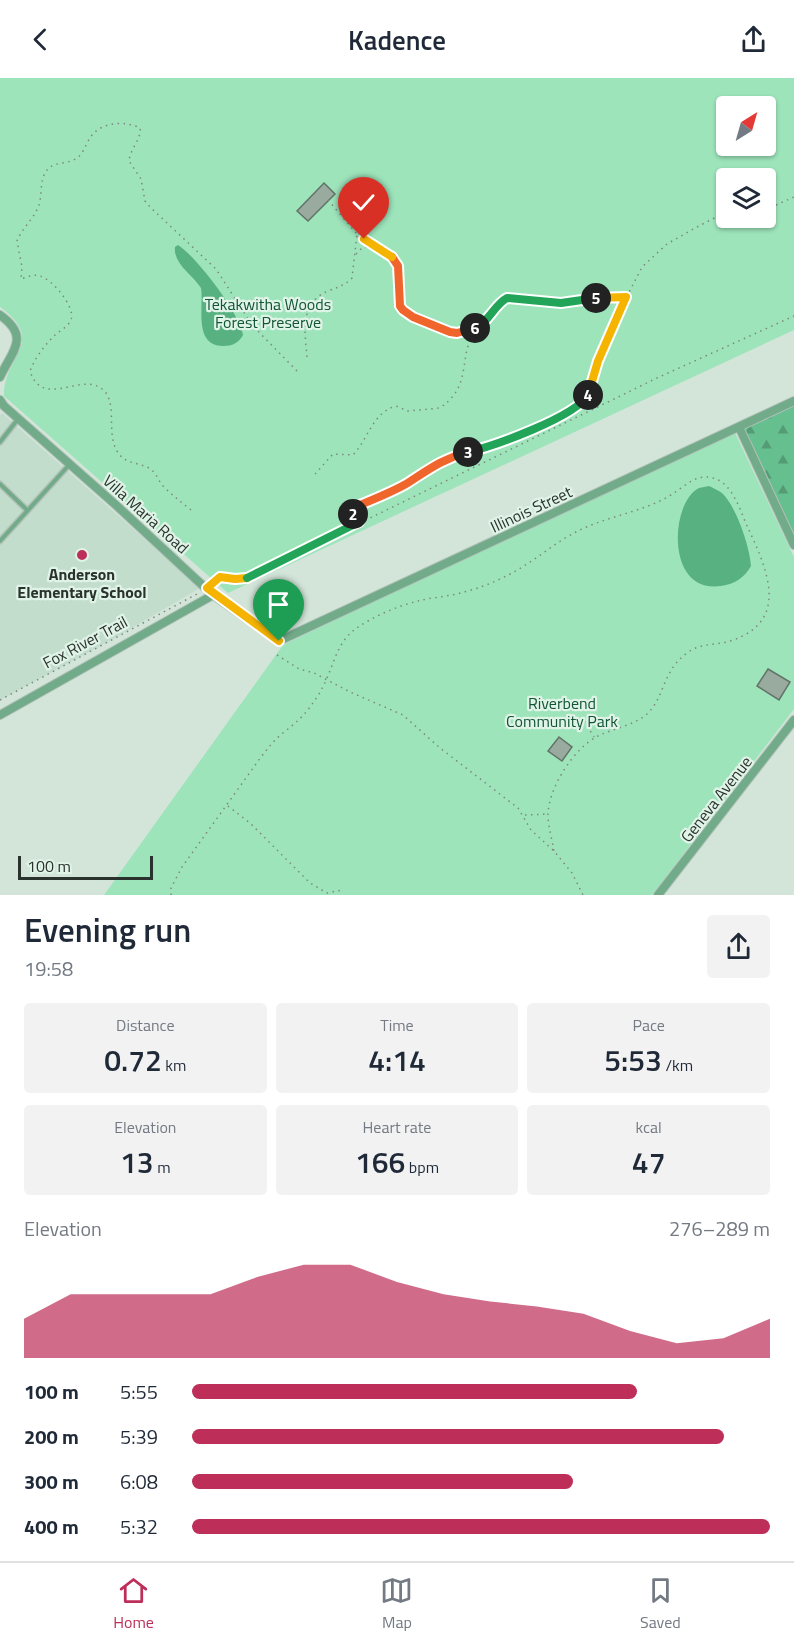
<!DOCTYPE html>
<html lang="en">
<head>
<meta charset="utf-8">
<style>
  body { margin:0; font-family:"Titillium Web",sans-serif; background:#f2f2f3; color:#1f2937; height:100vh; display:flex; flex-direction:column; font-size:22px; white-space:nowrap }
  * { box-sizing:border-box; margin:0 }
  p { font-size:20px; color:#747a83 }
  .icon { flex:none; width:33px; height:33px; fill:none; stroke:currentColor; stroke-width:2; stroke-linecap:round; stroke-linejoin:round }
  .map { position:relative; height:817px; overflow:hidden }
  .details { display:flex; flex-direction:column; background:#fff; flex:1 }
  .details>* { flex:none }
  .needle { width:39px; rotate:37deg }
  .buttons { position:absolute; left:716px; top:18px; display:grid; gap:12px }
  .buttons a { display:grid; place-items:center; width:60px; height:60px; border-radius:6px; background:#fff; box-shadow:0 2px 4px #0004; font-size:30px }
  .scale { position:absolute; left:18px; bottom:15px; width:135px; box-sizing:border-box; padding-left:6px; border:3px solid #2a322d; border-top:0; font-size:16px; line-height:21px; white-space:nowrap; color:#2a322d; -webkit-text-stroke:4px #e0f3e7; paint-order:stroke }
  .pin { position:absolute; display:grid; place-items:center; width:51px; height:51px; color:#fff; margin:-62px -26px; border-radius:50% 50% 50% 0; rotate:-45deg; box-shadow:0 0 6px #0007 }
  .pin .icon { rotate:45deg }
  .km { position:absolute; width:30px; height:30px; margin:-15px; border-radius:50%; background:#222; color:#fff; font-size:16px; line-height:30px; text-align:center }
  .round { display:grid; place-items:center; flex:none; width:63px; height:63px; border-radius:6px; background:#f2f2f3 }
  .summary { display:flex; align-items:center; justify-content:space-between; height:102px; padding:0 24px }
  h1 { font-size:33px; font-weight:600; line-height:45px }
  .figures { display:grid; grid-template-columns:repeat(3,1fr); gap:9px; height:102px; padding:6px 24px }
  .figures div { display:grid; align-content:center; border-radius:6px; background:#f2f2f3; text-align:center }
  .figures b { font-size:30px; font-weight:600 }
  .figures small { font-size:16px; font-weight:400 }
  .figures p { font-size:16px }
  .chart { height:168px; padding:12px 24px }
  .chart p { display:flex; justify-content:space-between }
  .chart svg { width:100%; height:108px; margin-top:6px; fill:#bd2e59; opacity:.7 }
  ul { padding:0 24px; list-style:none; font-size:20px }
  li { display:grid; grid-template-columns:96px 72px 1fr; align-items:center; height:45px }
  li i { height:15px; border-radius:8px; background:#bd2e59 }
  header { display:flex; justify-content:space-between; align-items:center; height:78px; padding:0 24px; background:#fff; font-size:27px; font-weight:600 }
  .dock { display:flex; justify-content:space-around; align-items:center; height:84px; border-top:2px solid #e0e1e3; background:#fff; font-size:16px; color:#747a83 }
  .dock a { display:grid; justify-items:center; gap:3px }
  .dock .on { color:#bd2e59 }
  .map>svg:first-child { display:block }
  .built { fill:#c3ddcd }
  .forest { fill:url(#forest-firs) }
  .green { fill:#9de4bb; fill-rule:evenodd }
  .water { fill:#58b181 }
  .building { fill:#99aa9f; stroke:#627368; stroke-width:1.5 }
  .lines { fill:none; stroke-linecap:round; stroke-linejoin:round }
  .lane-casing { stroke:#b1c1b7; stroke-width:7 }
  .street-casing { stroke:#b1c1b7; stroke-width:10 }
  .path { stroke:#7c8981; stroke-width:1.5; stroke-dasharray:1.5 4.5; stroke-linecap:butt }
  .lane { stroke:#72ab8a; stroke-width:4 }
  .street { stroke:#72ab8a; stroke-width:8 }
  .split-1-casing { stroke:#fff; stroke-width:12 }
  .split-2-casing { stroke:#fff; stroke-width:12 }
  .split-3-casing { stroke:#fff; stroke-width:12 }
  .split-4-casing { stroke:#fff; stroke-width:12 }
  .split-5-casing { stroke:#fff; stroke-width:12 }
  .split-6-casing { stroke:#fff; stroke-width:12 }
  .split-7-casing { stroke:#fff; stroke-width:12 }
  .split-8-casing { stroke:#fff; stroke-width:12 }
  .split-1 { stroke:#f5b400; stroke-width:8 }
  .split-2 { stroke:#22a559; stroke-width:8 }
  .split-3 { stroke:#f0652b; stroke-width:8 }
  .split-4 { stroke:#22a559; stroke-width:8 }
  .split-5 { stroke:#f5b400; stroke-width:8 }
  .split-6 { stroke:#22a559; stroke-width:8 }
  .split-7 { stroke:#f0652b; stroke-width:8 }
  .split-8 { stroke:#f5b400; stroke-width:8 }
  .poi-dot { fill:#bd2e59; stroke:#e0f3e7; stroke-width:2 }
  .labels { text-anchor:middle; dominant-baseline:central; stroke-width:4.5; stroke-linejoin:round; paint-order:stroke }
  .park-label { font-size:16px; fill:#105535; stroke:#e0f3e7 }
  .street-label { font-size:16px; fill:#2a322d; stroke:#e0f3e7 }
  .poi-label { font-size:16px; font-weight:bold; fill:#2a322d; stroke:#e0f3e7 }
</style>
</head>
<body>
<header><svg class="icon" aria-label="back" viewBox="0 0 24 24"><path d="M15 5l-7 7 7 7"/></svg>Kadence<svg class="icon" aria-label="share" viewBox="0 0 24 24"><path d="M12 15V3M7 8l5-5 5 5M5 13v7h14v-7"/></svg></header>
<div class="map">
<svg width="794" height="817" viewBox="0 0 794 817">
  <defs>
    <pattern id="forest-firs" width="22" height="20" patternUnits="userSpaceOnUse" patternTransform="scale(1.5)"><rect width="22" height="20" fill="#66bf8f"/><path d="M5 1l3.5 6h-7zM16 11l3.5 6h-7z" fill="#549c75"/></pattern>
  </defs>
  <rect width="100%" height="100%" fill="#d3e5d9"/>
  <path class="built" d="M2,335L200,510L113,561L0,622V337Z"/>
  <path class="forest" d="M794,327V457L744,351Z"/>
  <path class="green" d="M0,0H794V252L228,515L4,318C3,278 48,264 0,229ZM726,28H765V68H726ZM726,100H765V140H726Z
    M735,355L794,479V631L652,817H104L283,567L515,456Z"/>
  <path class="water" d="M178,167C196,178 241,237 243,257C239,265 232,268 223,268C193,268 204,228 201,210C193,197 173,186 175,169Z
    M709,408C713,410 718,412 722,415C736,428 750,469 751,488C744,500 735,506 721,508C665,516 670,424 699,410C702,409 706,409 709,408Z"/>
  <path class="building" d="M324,105L335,116L308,143L297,133Z
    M768,591L790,604L779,622L757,608Z
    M559,659L572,669L562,683L548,673Z"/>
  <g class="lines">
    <g class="lane-casing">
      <path id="lane" d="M0,364L18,341
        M0,406L27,432
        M0,463L69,387"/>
    </g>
    <g class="street-casing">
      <path id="street" d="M0,237C31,259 12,273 0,299
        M0,322L4,328L117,428L213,517L279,563L794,323
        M739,349L794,467
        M0,637L213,517
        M658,817L794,642"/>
    </g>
    <path class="path" d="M328,122L357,156L385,173L396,184L400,228L403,232L413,239L440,251L457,255L480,248L497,227L507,220L561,225L600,220L625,219
      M765,132L794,119
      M356,176L361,171L373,167
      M307,279C305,254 299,225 328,213C338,209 344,208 352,200L357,156
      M315,396L333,376L353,377C369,360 372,335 396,328L408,333L440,330C464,313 462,297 467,271C469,265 471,259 472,252
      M191,432C181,424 172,417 163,408C158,402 156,394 149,390C137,384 124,386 117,373C105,353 120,320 99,309C78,297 42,330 30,293C35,280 44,268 54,258C59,253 68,249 71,242C76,229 52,201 40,198C33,196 27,199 21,201L22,189L17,163C22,150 34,141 39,127C42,117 40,104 45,95C52,83 63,87 73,82C83,79 85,67 90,60C100,44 124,42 140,50C142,60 130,71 129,83L141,101L145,123L150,129L216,191L252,247L297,293
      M358,444L352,432L355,429L405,407L428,390L443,383L511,361L582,324L587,319L598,283L619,234L642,189L667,166L695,150L726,134
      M213,505L220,499L245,501L657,300L794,238
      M277,577L299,591L314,595L350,614L403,637L440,670L518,730L531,752L554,773L572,795L583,817
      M0,622L197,516
      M584,643L594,659
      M228,728L250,745L310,805L327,815L342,812
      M525,737L547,736
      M171,817V810L182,789L261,679C268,670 274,662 283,655C293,647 302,640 310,629C316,621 322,612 326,602C335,583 337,566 354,552C373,538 400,527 422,522C436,519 451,518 464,514C491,507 513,496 536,480C549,471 562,461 576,454C606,438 641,435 671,417C684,409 696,395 713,400C733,405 740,433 748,450C767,491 790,542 733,562C718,568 701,564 687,575C662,593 665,619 647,636C633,648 614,650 598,658C574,670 549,709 548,736C548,748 552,761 554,773"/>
    <use href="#lane" class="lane"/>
    <use href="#street" class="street"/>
  </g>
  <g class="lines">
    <g class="split-1-casing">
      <path id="split-1" d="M247,500L235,501L220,499L207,510L279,563"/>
    </g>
    <g class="split-2-casing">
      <path id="split-2" d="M247,500L359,444L353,436"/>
    </g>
    <g class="split-3-casing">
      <path id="split-3" d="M353,436L352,432L355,429C372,422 390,415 406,406C428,392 442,381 468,374"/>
    </g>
    <g class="split-4-casing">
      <path id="split-4" d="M468,374C494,368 575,339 588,317"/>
    </g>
    <g class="split-5-casing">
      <path id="split-5" d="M588,317L598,283L626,219L596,220"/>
    </g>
    <g class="split-6-casing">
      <path id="split-6" d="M475,250C489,244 494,227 507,220L561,225L596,220"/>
    </g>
    <g class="split-7-casing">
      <path id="split-7" d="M392,179L398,188L400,228L403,232L413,239L450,254L457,255L475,250"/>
    </g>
    <g class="split-8-casing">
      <path id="split-8" d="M364,161L392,179"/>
    </g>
    <use href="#split-1" class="split-1"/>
    <use href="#split-2" class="split-2"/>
    <use href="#split-3" class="split-3"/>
    <use href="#split-4" class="split-4"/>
    <use href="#split-5" class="split-5"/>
    <use href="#split-6" class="split-6"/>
    <use href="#split-7" class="split-7"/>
    <use href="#split-8" class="split-8"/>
  </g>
  <circle class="poi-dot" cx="82" cy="477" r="6"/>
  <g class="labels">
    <g class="park-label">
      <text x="268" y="226">Tekakwitha Woods<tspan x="268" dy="18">Forest Preserve</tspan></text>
      <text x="562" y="625">Riverbend<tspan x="562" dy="18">Community Park</tspan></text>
    </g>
    <g class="street-label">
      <text transform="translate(531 431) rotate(-25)">Illinois Street</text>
      <text transform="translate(146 436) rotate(42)">Villa Maria Road</text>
      <text transform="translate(85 564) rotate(-28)">Fox River Trail</text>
      <text transform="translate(716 721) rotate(-52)">Geneva Avenue</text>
    </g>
    <g class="poi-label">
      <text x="82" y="496">Anderson<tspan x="82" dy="18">Elementary School</tspan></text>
    </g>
  </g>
</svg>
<div class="buttons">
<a><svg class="needle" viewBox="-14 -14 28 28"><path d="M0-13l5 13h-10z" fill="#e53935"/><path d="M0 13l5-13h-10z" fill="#747a83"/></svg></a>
<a><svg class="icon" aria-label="layers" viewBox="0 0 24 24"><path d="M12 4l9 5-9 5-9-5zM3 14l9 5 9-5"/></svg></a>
</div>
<div class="scale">100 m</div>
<div class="pin" style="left:279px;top:563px;background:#1e9e55"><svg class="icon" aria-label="arrive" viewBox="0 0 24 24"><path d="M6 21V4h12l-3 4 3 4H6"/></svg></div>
<div class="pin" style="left:364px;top:161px;background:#d93025"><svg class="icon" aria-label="check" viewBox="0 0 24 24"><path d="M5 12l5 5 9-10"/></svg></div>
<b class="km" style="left:353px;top:436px">2</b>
<b class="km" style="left:468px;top:374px">3</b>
<b class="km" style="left:588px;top:317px">4</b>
<b class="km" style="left:596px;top:220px">5</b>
<b class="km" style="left:475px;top:250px">6</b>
</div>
<section class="details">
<div class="summary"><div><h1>Evening run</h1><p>19:58</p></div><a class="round"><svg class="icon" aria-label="share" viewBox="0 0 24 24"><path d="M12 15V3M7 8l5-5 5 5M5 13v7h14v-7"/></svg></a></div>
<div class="figures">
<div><p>Distance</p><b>0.72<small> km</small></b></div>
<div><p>Time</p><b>4:14</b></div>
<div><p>Pace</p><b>5:53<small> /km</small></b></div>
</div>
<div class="figures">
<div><p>Elevation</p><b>13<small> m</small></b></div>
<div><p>Heart rate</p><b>166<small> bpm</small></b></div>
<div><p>kcal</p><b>47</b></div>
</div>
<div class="chart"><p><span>Elevation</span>276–289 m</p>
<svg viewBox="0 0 160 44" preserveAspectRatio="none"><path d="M0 44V28L10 18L20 18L30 18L40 18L50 11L60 6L70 6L80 13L90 18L100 21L110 23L120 26L130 33L140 38L150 36L160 28V44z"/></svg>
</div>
<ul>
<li><b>100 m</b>5:55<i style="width:77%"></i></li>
<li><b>200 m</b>5:39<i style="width:92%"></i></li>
<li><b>300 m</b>6:08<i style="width:66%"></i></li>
<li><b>400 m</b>5:32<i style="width:100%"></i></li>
</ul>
</section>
<nav class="dock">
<a class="on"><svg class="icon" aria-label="home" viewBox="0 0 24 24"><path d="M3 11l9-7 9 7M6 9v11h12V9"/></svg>Home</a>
<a><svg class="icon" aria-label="map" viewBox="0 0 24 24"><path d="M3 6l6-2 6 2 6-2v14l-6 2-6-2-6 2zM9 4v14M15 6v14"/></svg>Map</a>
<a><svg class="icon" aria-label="saved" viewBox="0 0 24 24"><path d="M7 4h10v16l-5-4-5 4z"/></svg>Saved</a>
</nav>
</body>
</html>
